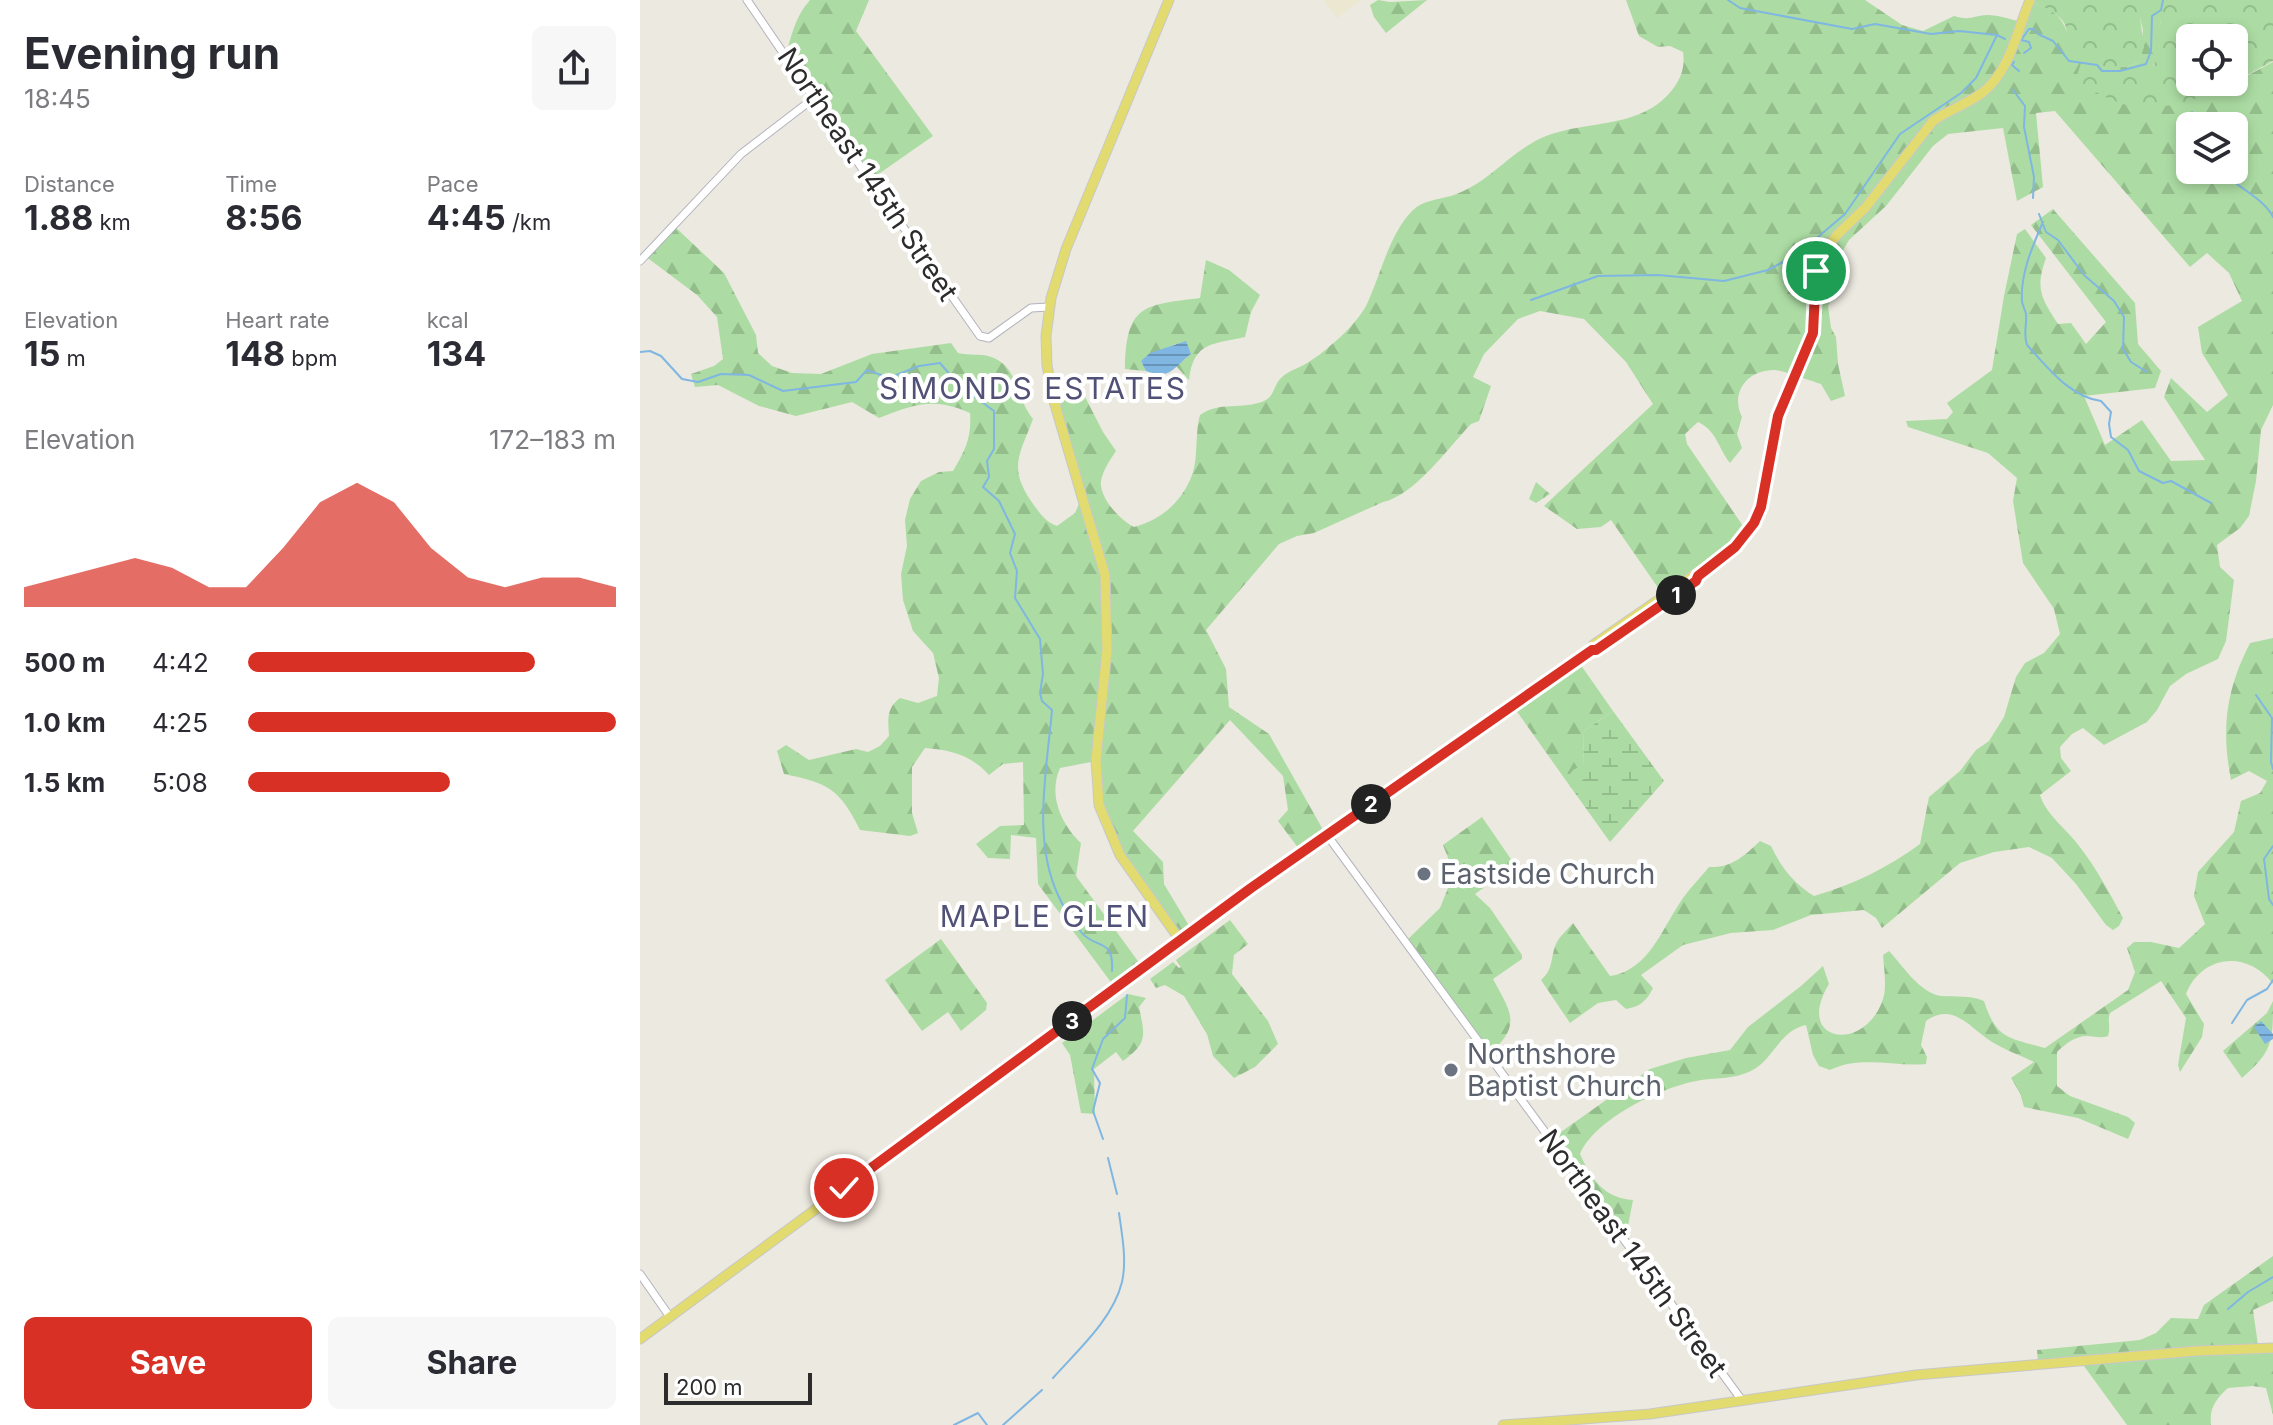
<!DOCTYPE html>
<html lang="en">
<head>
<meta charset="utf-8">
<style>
  body { margin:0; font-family:Inter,sans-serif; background:#f7f7f7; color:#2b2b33; height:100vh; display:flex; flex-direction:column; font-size:30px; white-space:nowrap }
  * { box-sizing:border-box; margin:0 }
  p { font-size:26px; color:#7c7c81 }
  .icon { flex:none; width:44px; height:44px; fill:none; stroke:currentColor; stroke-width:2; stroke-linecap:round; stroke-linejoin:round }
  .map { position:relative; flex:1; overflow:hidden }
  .side { display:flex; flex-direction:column; background:#fff; width:640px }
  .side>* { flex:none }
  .buttons { position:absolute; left:1536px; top:24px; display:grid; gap:16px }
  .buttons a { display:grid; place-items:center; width:72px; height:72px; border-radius:12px; background:#fff; box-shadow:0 4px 12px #0003; font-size:40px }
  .scale { position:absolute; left:24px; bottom:20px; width:148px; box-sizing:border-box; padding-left:8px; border:4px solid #2c2c2c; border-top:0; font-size:22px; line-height:28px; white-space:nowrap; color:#2c2c2c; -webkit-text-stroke:6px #fff; paint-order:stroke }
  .pin { position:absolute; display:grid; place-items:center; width:68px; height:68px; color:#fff; margin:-34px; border:4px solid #fff; border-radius:50%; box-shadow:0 2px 8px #0007 }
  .km { position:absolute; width:40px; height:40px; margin:-20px; border-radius:50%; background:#222; color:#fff; font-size:22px; line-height:40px; text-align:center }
  .round { display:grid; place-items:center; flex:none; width:84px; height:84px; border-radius:12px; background:#f7f7f7 }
  .overview { display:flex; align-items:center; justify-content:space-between; height:136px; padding:0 24px }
  h1 { font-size:44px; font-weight:700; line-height:60px }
  .stats { display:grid; grid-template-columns:repeat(3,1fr); gap:12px; height:136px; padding:8px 24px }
  .stats div { display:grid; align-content:center }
  .stats b { font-size:34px; font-weight:700 }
  .stats small { font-size:22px; font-weight:400 }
  .stats p { font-size:22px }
  .chart { height:224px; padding:16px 24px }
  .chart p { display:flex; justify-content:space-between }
  .chart svg { width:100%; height:144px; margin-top:8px; fill:#d93025; opacity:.7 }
  .primary-button { display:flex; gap:16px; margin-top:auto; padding:16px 24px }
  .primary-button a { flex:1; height:92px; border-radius:12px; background:#d93025; color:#fff; font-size:32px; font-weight:700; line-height:92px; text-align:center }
  .primary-button a+a { background:#f7f7f7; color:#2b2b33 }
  ul { padding:0 24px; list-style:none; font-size:26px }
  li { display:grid; grid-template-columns:128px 96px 1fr; align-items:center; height:60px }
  li i { height:20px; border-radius:10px; background:#d93025 }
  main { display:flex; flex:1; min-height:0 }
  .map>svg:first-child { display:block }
  .education { fill:#ebe7d1 }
  .forest { fill:url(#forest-firs); fill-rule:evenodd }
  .wetland { fill:url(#wetland-marsh) }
  .park { fill:url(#park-crowns); fill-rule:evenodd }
  .water { fill:url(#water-rules) }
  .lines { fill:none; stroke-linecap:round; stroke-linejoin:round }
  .stream { stroke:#7fb6e2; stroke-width:2 }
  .minor-casing { stroke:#b3b3be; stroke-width:9 }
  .major-casing { stroke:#c8c8c8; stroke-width:11 }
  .minor { stroke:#fff; stroke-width:7 }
  .major { stroke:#e2db6f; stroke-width:9 }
  .route-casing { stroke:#fff; stroke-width:16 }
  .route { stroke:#d93025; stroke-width:10 }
  .worship-dot { fill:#6b7280; stroke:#fff; stroke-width:3 }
  .labels { text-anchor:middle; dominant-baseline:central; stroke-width:8; stroke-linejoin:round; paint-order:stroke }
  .street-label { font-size:28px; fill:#2c2c2c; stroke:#fff }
  .worship-label { font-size:28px; fill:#5b616d; stroke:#fff; text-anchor:start }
  .neighbourhood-label { font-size:30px; letter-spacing:2px; fill:#515178; stroke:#fff }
</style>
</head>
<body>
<main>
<section class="side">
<div class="overview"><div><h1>Evening run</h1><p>18:45</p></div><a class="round"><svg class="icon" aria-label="share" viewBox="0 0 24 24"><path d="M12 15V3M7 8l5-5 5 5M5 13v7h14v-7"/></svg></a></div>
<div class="stats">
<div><p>Distance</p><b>1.88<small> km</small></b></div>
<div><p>Time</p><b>8:56</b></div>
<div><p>Pace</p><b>4:45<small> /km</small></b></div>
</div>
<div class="stats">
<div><p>Elevation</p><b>15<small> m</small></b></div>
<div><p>Heart rate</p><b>148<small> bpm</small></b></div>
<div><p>kcal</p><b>134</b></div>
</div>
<div class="chart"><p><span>Elevation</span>172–183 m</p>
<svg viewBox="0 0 160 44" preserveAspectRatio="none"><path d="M0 44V38L10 35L20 32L30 29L40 32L50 38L60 38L70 26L80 12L90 6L100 12L110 26L120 35L130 38L140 35L150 35L160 38V44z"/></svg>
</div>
<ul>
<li><b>500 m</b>4:42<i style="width:78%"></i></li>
<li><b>1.0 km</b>4:25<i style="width:100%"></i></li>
<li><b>1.5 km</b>5:08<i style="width:55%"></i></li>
</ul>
<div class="primary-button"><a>Save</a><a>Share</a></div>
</section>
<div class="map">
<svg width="1633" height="1425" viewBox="0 0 1633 1425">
  <defs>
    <pattern id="forest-firs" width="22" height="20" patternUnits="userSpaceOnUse" patternTransform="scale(2)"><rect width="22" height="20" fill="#acdca3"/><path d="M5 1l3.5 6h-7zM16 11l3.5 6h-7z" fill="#94bd8c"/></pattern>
    <pattern id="wetland-marsh" width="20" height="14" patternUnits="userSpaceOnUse" patternTransform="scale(2)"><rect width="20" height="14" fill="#acdca3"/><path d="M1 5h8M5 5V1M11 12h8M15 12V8" fill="none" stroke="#94bd8c"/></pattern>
    <pattern id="park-crowns" width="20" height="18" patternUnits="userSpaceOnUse" patternTransform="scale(2)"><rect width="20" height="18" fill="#acdca3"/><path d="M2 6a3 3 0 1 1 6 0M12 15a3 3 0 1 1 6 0" fill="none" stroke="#94bd8c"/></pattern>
    <pattern id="water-rules" width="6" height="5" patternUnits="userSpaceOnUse" patternTransform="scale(2)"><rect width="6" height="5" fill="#7fb6e2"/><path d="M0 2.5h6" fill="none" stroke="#6894b7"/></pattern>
  </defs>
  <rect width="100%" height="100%" fill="#ece9e0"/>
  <path class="education" d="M683,0H721L697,18Z"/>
  <path class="forest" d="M170,0H229L216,31L293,136L230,180L146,55C151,36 156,15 170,0Z
    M738,0L750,2L787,0L746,33L734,17L730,5Z
    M986,0H1225L1262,25L1283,31L1314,16C1331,21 1332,16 1347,15C1359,15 1370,19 1381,22L1390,1C1416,11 1423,16 1431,44C1455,58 1471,76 1499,62L1503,30L1500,18L1519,17L1521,21C1515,37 1520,33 1520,46C1520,63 1507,73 1496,84L1576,92L1633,62V405L1621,430L1616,481L1609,516L1600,528L1577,545L1580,567L1594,580L1586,641L1578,659L1546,674L1530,686L1517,710L1507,722L1464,745L1443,728L1432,734L1420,747L1421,758L1431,771L1400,795C1406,815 1427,829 1439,846C1456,867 1470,894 1483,918L1479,926L1473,930L1466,925L1436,884L1412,858L1389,847L1354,852L1320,863L1242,928L1236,918L1224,910L1171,915L1133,930L1091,933L1043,945L1001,975L1013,988C1007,1001 999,1007 986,1009L976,1000L958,1003L930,1023L901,980C914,969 910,958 916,944C919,937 928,929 933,923L970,976C1008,971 1022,929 1041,901C1049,889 1060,878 1069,867C1092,868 1104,856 1120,841L1131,846C1141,867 1153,883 1174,896C1213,885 1247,868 1280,844L1289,797L1320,771L1336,750L1349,741L1364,717L1376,677L1385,663L1404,653L1420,634L1414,609L1383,563L1373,501L1377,478L1348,453L1268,427L1266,421L1307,419L1313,412L1307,403L1352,370L1364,296L1377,234L1385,229L1406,258C1395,289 1401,298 1418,324L1431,323L1446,344L1466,322L1391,225L1413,209L1495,303L1498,344L1521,371L1515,388L1444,396L1465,445L1502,420L1531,461L1565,460L1524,397L1531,378L1567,412L1588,395L1562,353L1558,327L1602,301L1589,273L1567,253L1550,267L1415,111L1396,113L1403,187L1377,201L1363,128L1308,134L1293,146L1246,206L1209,240L1197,261L1201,289L1196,290L1188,306L1191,328L1196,337L1198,364L1205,396L1191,401L1181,384C1171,381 1142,370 1134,370C1107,370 1090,393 1102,417L1097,434L1102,448L1090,463C1078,448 1077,431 1058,422L1045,434L1047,444L1103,526L1085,547L1021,592L971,520L961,527L937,529L904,506L1013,404L986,362L944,319L900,311L878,319L844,354L833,377L851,386L839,421L831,424C809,447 774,496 743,502L674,533L657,536L639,544L566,630L586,669L589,707L629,734L686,835L662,853L638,821L648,810L643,776L590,720L493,831L523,862L524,884L551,929L542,934L480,855L466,824L456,761L420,768C408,795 421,824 441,843L436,876L503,968L476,989L398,884L396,838L371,835L370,859L348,858L336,844L360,826L384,825L383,762L363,764L349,775C331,755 311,750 285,748L272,767V813L278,833L270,836L220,830C200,789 188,783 144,774L137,751L146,745L169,760L216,749L228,752L240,746L249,736C248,720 246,708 260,698L278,703L297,696L299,678L293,653L273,631L263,600L261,574L267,546L265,520L270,499L281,481L299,472L313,471C325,451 332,437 330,413C294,397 275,404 239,418L212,402L156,416L119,406L78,385L55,387L51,374L74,366L83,359L77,317L57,295L5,256L34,226L84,273L116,335L118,353L132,366L152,373L181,374L232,354L311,343L318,353C329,356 341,353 351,357C379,366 376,399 393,419C380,454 368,467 391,501C399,512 404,521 417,526L435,513L442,497L419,420L421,401L444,395L463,432L476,451C470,460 463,470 461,481C459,498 480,520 494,527C522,520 544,500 553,472C558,458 555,432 560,415C579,401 603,410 624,401C635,396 633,386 641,378C649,370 658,369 667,363C675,358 684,352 691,345C703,336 720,318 727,304C740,276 750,233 772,211C783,200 797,200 811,196C848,183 861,161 892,143C937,116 1001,135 1035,86C1042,76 1045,65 1043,52L1030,46L1018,47L999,36ZM1550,126H1594V170H1550Z
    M566,260L589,270L620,295L611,312L605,337C575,344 553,341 549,380L536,366L551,354L535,344L501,361L506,371L485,369C486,304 504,305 560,298Z
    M1633,638V984C1608,950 1562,954 1546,994L1564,1024L1562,1037L1540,1072L1538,1065L1546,1018L1521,981L1470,1013C1467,1021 1471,1028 1468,1036C1459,1039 1455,1036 1447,1036C1435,1036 1425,1044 1417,1052V1086L1430,1096L1488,1117L1495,1123L1488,1139L1438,1118L1384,1107L1380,1093L1371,1078L1394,1062C1380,1055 1365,1050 1352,1042C1331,1029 1313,1001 1286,1021L1281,1045L1287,1057L1286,1064C1254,1067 1221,1055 1190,1070L1179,1066L1173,1055L1166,1025C1139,1031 1134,1059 1111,1071C1093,1080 1075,1077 1056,1081C1020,1088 955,1119 940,1154C951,1179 964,1198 993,1200L988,1226L982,1238L911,1139L1010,1069L1046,1058L1090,1050L1108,1027L1161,986L1183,966L1189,984C1153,1043 1225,1054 1243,999C1247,987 1244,969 1243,955L1249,951C1262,965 1280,993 1301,996C1317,997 1329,995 1344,1001C1356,1039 1369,1038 1405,1048L1488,990L1495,972L1487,948L1494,942H1511L1539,948L1565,924L1554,896L1558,872L1594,832L1601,801L1620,793L1627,781L1609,771L1591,780C1581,728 1586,690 1610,643Z
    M938,661L973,711L944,731L943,768L927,782L873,706Z
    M842,817L875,865L835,894L850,908L882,955V959L853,979C872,1014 882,1026 848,1055L765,942L800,908L814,873L803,845Z
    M590,920L608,944L594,955L592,974L628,1021L638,1044L615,1067L594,1078L573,1056L567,1034L544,996L525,985L516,988L510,979L533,962L539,968L541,967L536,960Z
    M301,939L347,1003L346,1010L321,1031L308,1012L282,1031L245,980Z
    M488,994L506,998L499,1007C505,1036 508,1043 483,1061L476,1052L454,1069L455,1114L441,1113L430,1055L422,1043Z
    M1633,1001C1633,1042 1633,1051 1602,1078L1583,1051L1627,1013Z
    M1633,1256V1301L1613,1310L1618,1345L1633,1348V1415L1626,1388L1613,1386L1588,1388C1576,1399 1569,1408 1571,1425H1487L1441,1362L1398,1363L1397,1350L1500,1340L1516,1333L1531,1318L1558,1319L1564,1305Z"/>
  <path class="wetland" d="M973,711L1024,781L970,842L927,782C931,774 930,768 943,767L944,731Z"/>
  <path class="park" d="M1390,0H1633V61C1592,83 1541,114 1492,106C1473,103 1452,89 1435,82L1441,63C1469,70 1485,72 1514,66L1520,46L1516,34L1521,21L1519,18H1500L1504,47L1499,62C1478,73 1444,67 1431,44C1426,36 1428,27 1422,20C1412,9 1400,6 1390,0ZM1550,38H1594V82H1550Z
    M896,482L910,494L896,503L889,499Z
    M938,768H943L948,776L933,787L928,775Z"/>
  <path class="water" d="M546,341L551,354C532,368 532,380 506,371L501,361L510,353Z
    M1621,1021L1633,1034V1039L1625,1044L1614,1027Z"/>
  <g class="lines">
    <path class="stream" d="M1088,0L1100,8L1212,29L1235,24L1291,34L1319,31L1357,35L1365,39
      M1384,53L1391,48L1389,42L1381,40L1389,29H1394L1398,34L1413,41L1429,61L1457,65L1462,71H1480L1506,64L1511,51L1512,16L1521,10L1523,0
      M1374,62L1372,65L1379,71
      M1373,90L1385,106L1384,127L1394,177L1393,198
      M1552,112L1560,126
      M1580,170C1595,186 1625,199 1633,217
      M1399,214L1406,232L1418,240L1444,275L1474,301L1484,317L1483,349L1491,362L1507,372
      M1403,222C1392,247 1380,275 1382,302C1383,306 1385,310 1386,314C1387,326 1383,334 1387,345C1408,368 1430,397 1461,401L1471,412L1469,424L1471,437L1488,450L1499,471L1523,483L1531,481L1571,503
      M891,300L958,276L1018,275L1084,281L1128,270L1158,254L1205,214L1260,134L1321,93L1336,78L1357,35
      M0,352L10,351L21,356L42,379L58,382L81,374L109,375L143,391L216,382L227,370L249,378L279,366L300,363L312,377L329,385L335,397L354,411V449L347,461L349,477L343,487L359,501L375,534L370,553L377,571L375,598L400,639L403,674L400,693L402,701L412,710C407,769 392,839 418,895C423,907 433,922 441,932C456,950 474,937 472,971
      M1616,695L1632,718L1631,762L1633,769
      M1633,846L1624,859L1629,899L1633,905
      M1592,1023L1607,1000L1627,989L1633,980
      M463,1139L453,1111L460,1083L452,1069L463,1039L485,1018L487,995
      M468,1158L477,1194
      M1588,1309L1608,1292L1633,1277
      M413,1378C438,1350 473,1319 482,1282C487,1260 482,1235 479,1213
      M314,1425L338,1413L347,1425
      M363,1425L402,1390"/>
    <g class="minor-casing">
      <path id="minor" d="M107,0L230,180L340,336L349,338L391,308L409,307
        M0,261L101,154L174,98
        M687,835L1101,1399
        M0,1274L30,1317"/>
    </g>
    <g class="major-casing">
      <path id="major" d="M529,0L426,249L411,298L406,336L407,365L413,398L465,575L467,650L456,760L459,805L480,855L540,940
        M1057,579L1095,547L1114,523L1121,507L1138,416L1173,333L1176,271L1183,255L1196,236L1226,207L1293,121C1309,110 1327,104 1342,93C1370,71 1377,31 1390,0
        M0,1339L611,888L938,661L952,650L953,645L1053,576H1058
        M863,1425L1010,1414L1276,1375L1556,1351L1633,1348"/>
    </g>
    <use href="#minor" class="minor"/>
    <use href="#major" class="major"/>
  </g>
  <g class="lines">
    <g class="route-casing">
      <path id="route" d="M204,1188L611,888L952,650H956L1056,581L1058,576L1095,547L1114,523L1121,507L1138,416L1173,333L1176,271"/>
    </g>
    <use href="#route" class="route"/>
  </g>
  <g class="worship-dot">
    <circle cx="784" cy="874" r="8"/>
    <circle cx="811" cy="1070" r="8"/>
  </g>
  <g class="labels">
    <g class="street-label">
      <text transform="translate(228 174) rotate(56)">Northeast 145th Street</text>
      <text transform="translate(993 1253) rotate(54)">Northeast 145th Street</text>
    </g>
    <g class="worship-label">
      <text x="800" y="874">Eastside Church</text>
      <text x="827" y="1054">Northshore<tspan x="827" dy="32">Baptist Church</tspan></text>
    </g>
    <g class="neighbourhood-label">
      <text x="393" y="388">SIMONDS ESTATES</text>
      <text x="405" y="916">MAPLE GLEN</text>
    </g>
  </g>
</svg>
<div class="buttons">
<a><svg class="icon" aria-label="locate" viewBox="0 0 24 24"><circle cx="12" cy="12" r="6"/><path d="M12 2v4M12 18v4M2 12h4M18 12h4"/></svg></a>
<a><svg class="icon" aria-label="layers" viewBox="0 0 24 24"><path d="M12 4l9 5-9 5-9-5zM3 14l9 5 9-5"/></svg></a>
</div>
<div class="scale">200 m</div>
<div class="pin" style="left:1176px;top:271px;background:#1e9e55"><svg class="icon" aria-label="arrive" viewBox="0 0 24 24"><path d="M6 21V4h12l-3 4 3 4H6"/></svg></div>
<div class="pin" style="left:204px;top:1188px;background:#d93025"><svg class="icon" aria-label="check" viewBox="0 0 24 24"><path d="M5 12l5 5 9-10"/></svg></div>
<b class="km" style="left:1036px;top:595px">1</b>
<b class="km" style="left:731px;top:804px">2</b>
<b class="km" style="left:432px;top:1021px">3</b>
</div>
</main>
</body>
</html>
